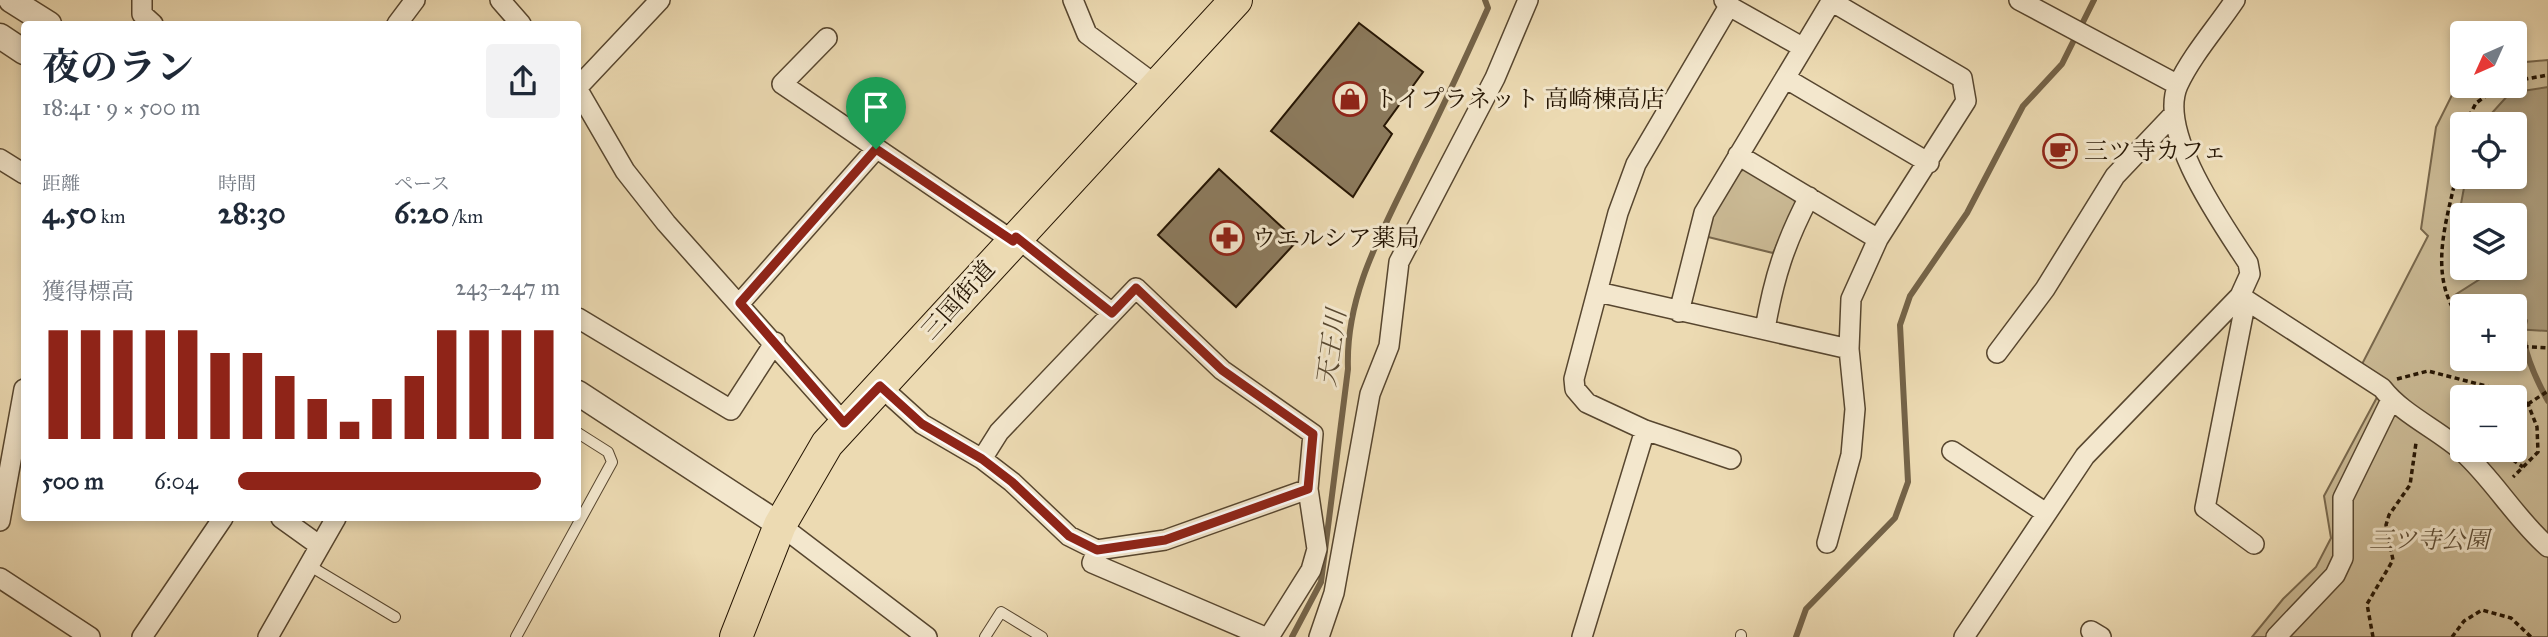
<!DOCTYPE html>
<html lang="ja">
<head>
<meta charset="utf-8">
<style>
  body { margin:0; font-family:"IM FELL Great Primer","Noto Serif JP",serif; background:#f2f2f3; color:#1f2937; height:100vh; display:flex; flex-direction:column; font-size:26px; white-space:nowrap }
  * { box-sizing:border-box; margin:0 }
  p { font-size:23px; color:#747a83 }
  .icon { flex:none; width:38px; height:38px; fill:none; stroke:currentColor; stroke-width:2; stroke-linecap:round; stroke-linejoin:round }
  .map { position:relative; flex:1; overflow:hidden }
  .sheet { position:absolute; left:21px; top:21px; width:560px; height:500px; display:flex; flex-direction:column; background:#fff; border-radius:7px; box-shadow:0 4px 10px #0003 }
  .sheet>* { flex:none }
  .needle { width:46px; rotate:225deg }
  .tools { position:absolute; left:2450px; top:21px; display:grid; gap:14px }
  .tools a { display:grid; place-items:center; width:77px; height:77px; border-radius:7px; background:#fff; box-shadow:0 4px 10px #0003; font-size:35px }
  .pin { position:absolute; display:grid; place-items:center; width:60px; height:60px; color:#fff; margin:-72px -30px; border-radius:50% 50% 50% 0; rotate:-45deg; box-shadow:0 0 7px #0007 }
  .pin .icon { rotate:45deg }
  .round { display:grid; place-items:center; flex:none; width:74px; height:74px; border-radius:7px; background:#f2f2f3 }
  .overview { display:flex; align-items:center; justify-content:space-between; height:119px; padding:0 21px }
  h1 { font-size:38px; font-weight:700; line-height:52px }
  .stats { display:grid; grid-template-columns:repeat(3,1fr); gap:10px; height:119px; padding:7px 21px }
  .stats div { display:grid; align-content:center }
  .stats b { font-size:30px; font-weight:700 }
  .stats small { font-size:19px; font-weight:400 }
  .stats p { font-size:19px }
  .chart { height:196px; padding:14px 21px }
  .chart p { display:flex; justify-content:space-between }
  .chart svg { width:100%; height:126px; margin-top:7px; stroke:#8f2418; stroke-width:6 }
  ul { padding:0 21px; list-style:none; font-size:23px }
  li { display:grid; grid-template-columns:112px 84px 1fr; align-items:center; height:52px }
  li i { height:18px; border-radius:9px; background:#8f2418 }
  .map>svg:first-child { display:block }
  .green { fill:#cab994; stroke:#78674c; stroke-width:2; fill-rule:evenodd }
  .water { fill:#a89776; stroke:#746348; stroke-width:2 }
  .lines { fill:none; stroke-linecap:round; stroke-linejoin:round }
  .stream { stroke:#746348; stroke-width:6 }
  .building { fill:#8c7b5e; stroke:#251503; stroke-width:2 }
  .service-casing { stroke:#57462f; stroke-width:12 }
  .minor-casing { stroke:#57462f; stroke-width:22 }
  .tertiary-casing { stroke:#57462f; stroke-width:27 }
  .primary-casing { stroke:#251503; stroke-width:34 }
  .path { stroke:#251503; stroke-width:3.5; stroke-dasharray:5 3.5; stroke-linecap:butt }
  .service { stroke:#f3e7cd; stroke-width:10 }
  .minor { stroke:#f3e7cd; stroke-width:19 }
  .tertiary { stroke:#f3e7cd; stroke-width:24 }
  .primary { stroke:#ecdab2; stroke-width:32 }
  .route-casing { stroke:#fff; stroke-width:14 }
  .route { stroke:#8f2418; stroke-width:9 }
  .labels { text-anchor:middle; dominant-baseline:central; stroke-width:6; stroke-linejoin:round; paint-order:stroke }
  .poi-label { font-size:24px; fill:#251503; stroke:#f3e7cd; text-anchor:start }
  .street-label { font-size:24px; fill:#251503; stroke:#f3e7cd }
  .park-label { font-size:24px; font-style:italic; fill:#5f4e36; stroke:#f3e7cd }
  .water-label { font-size:26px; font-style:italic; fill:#594931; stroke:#f3e7cd }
</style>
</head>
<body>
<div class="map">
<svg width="2548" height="637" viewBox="0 0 2548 637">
  <rect width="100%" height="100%" fill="#ecdab2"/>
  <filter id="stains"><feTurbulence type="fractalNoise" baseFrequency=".00286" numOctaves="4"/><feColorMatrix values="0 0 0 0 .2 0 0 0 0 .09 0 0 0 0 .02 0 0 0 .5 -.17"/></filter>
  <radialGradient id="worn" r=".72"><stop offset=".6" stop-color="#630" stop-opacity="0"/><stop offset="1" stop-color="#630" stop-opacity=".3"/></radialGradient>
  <path class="green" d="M2548,60V637H2252L2283,599L2316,567L2331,538L2324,496L2382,388L2360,368L2428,236L2421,229L2436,127L2462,75V86H2515V63ZM2462,124H2515V177H2462ZM2462,215H2515V268H2462ZM2462,306H2515V359H2462ZM2462,397H2515V450H2462Z
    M1745,169L1794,198L1796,207L1773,253L1704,236C1708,215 1725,176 1745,169Z"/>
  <path class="water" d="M2548,87V331L2515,329V306H2465L2455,295L2480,279L2487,268H2515V215H2462V225L2458,220L2466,177H2515V124H2482L2510,93Z"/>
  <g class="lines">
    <path class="stream" d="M2525,321C2517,341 2538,383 2548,401
      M1292,637L1321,582L1348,369C1345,292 1385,227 1417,159C1442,109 1465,59 1488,8L1485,0
      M1796,637L1806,609L1895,518L1908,482L1900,325L1910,296L1967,213L2023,106L2062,64L2094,0"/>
  </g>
  <path class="building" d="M1359,23L1423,72L1384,126L1392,134L1353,197L1271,131Z
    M1219,169L1297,241L1236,307L1158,235Z"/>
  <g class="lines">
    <g class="service-casing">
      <path id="service" d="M310,566L395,617
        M516,637L612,462L608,452L578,433
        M985,637L1001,612L1042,637
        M1741,637V635"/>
    </g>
    <g class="minor-casing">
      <path id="minor" d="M142,0V14L153,24
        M500,0L521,24
        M1073,0L1087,34L1157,86
        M1724,0L1729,6L1802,47
        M2019,0L2178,85
        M1729,6L1636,164L1618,213L1574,379L1575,389L1587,403L1645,430L1731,459
        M397,24L415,0
        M827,38L782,84L1013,241
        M1785,78L1929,163
        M578,87L660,0
        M578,90L625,171L666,223L844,423
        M1738,155L1878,239
        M0,159L24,174
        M1016,237L1112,313
        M1598,292L1849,349
        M2240,296L2382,388C2402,414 2437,429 2462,451C2494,480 2516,519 2548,547
        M2246,300L2205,508L2254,544
        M740,303L876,149
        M1679,312L1704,213L1832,0
        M578,318L731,410L775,342
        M1765,329C1774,277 1785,243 1809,197
        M1997,353L2045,289L2115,176L2172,116
        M880,386L922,424L982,459L1012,482L1069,536L1097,550L1165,540L1308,489
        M1952,451L2046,513
        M982,459L999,432L1136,288L1222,370L1313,434L1308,489L1317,549L1311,570L1269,637
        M281,518L320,546
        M0,521L24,389
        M780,525L927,637
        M1827,543L1851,455L1855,409L1849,349L1851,299L1878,239L1966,101L1962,78L1831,1
        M1097,550L1092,563L1265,637
        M0,578L90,637
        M2091,631L2101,637
        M142,637L223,518
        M268,637L336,518
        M1319,637L1334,593L1370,394L1389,346L1399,262L1495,78L1528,0
        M1582,637L1645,430
        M1964,637L2085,456L2240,296L2250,274L2248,263C2222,223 2157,132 2178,85C2192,55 2217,27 2235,0
        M2276,637L2335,575L2343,558V498L2391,400"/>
    </g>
    <g class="tertiary-casing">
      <path id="tertiary" d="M11,0L49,24
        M0,36L24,52
        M578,393L780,525"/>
    </g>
    <g class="primary-casing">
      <path id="primary" d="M736,637L780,525L827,444L1236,0"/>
    </g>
    <path class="path" d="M2515,81L2548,75
      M2465,124L2476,103L2500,86
      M2462,144C2455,204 2420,269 2462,322
      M2515,346L2548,348
      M2397,379L2428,371L2509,392L2528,404L2537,427L2538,452L2513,477
      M2528,404L2548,391
      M2499,450L2523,467
      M2373,637L2367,604L2393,560L2386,525L2389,515L2410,485L2416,443
      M2452,637L2464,621L2482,610L2511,618L2531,637"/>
    <use href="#service" class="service"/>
    <use href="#minor" class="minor"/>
    <use href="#tertiary" class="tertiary"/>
    <use href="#primary" class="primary"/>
  </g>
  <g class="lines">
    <g class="route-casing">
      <path id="route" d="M876,149L1013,241L1016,237L1112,313L1136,288L1222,370L1313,434L1308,489L1165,540L1097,550L1069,536L1012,482L982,459L922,424L880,386L844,423L740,303Z"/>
    </g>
    <use href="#route" class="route"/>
  </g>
  <defs>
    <g id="shop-ring" transform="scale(1.75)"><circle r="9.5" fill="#f3e7cd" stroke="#8f2418" stroke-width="1.5"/><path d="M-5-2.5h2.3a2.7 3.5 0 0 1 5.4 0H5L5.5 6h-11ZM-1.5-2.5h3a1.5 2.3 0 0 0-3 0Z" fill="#8f2418"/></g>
    <g id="cafe-ring" transform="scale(1.75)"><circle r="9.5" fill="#f3e7cd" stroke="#8f2418" stroke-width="1.5"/><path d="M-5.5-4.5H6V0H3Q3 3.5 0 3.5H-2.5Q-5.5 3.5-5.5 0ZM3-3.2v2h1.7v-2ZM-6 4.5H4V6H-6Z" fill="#8f2418"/></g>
    <g id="pharmacy-ring" transform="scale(1.75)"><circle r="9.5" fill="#f3e7cd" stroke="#8f2418" stroke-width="1.5"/><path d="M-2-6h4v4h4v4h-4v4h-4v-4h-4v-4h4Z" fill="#8f2418"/></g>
  </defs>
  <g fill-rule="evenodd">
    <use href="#shop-ring" x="1350" y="99"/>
    <use href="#cafe-ring" x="2060" y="151"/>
    <use href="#pharmacy-ring" x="1227" y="238"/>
  </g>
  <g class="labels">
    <g class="poi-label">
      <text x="1374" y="99">トイプラネット 高崎棟高店</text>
      <text x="2084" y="151">三ツ寺カフェ</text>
      <text x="1252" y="238">ウエルシア薬局</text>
    </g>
    <g class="street-label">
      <text transform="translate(958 300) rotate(-48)">三国街道</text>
    </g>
    <g class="park-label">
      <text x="2429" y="540">三ツ寺公園</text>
    </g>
    <g class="water-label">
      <text transform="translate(1331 348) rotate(-82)">天王川</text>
    </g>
  </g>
  <rect width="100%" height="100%" filter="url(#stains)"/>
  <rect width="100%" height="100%" fill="url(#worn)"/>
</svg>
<div class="tools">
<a><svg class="needle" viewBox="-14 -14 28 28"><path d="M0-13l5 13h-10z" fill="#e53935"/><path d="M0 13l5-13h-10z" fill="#747a83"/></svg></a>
<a><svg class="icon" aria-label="locate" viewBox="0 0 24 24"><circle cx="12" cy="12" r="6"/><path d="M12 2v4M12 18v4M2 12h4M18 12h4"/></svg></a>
<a><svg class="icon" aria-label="layers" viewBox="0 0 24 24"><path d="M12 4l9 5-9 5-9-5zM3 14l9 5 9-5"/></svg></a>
<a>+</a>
<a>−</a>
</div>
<div class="pin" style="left:876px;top:149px;background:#1e9e55"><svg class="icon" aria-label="arrive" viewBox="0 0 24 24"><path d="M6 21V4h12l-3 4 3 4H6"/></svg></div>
<section class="sheet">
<div class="overview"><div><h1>夜のラン</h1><p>18:41 · 9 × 500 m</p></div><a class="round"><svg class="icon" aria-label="share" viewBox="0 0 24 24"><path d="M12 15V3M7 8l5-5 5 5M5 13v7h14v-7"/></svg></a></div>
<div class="stats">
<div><p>距離</p><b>4.50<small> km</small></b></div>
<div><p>時間</p><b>28:30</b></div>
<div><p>ペース</p><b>6:20<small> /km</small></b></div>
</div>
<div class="chart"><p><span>獲得標高</span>243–247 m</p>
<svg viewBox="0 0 160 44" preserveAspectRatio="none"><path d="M5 44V6M15 44V6M25 44V6M35 44V6M45 44V6M55 44V14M65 44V14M75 44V22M85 44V30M95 44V38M105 44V30M115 44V22M125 44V6M135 44V6M145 44V6M155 44V6"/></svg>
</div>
<ul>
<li><b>500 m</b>6:04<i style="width:94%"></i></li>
</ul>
</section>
</div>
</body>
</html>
